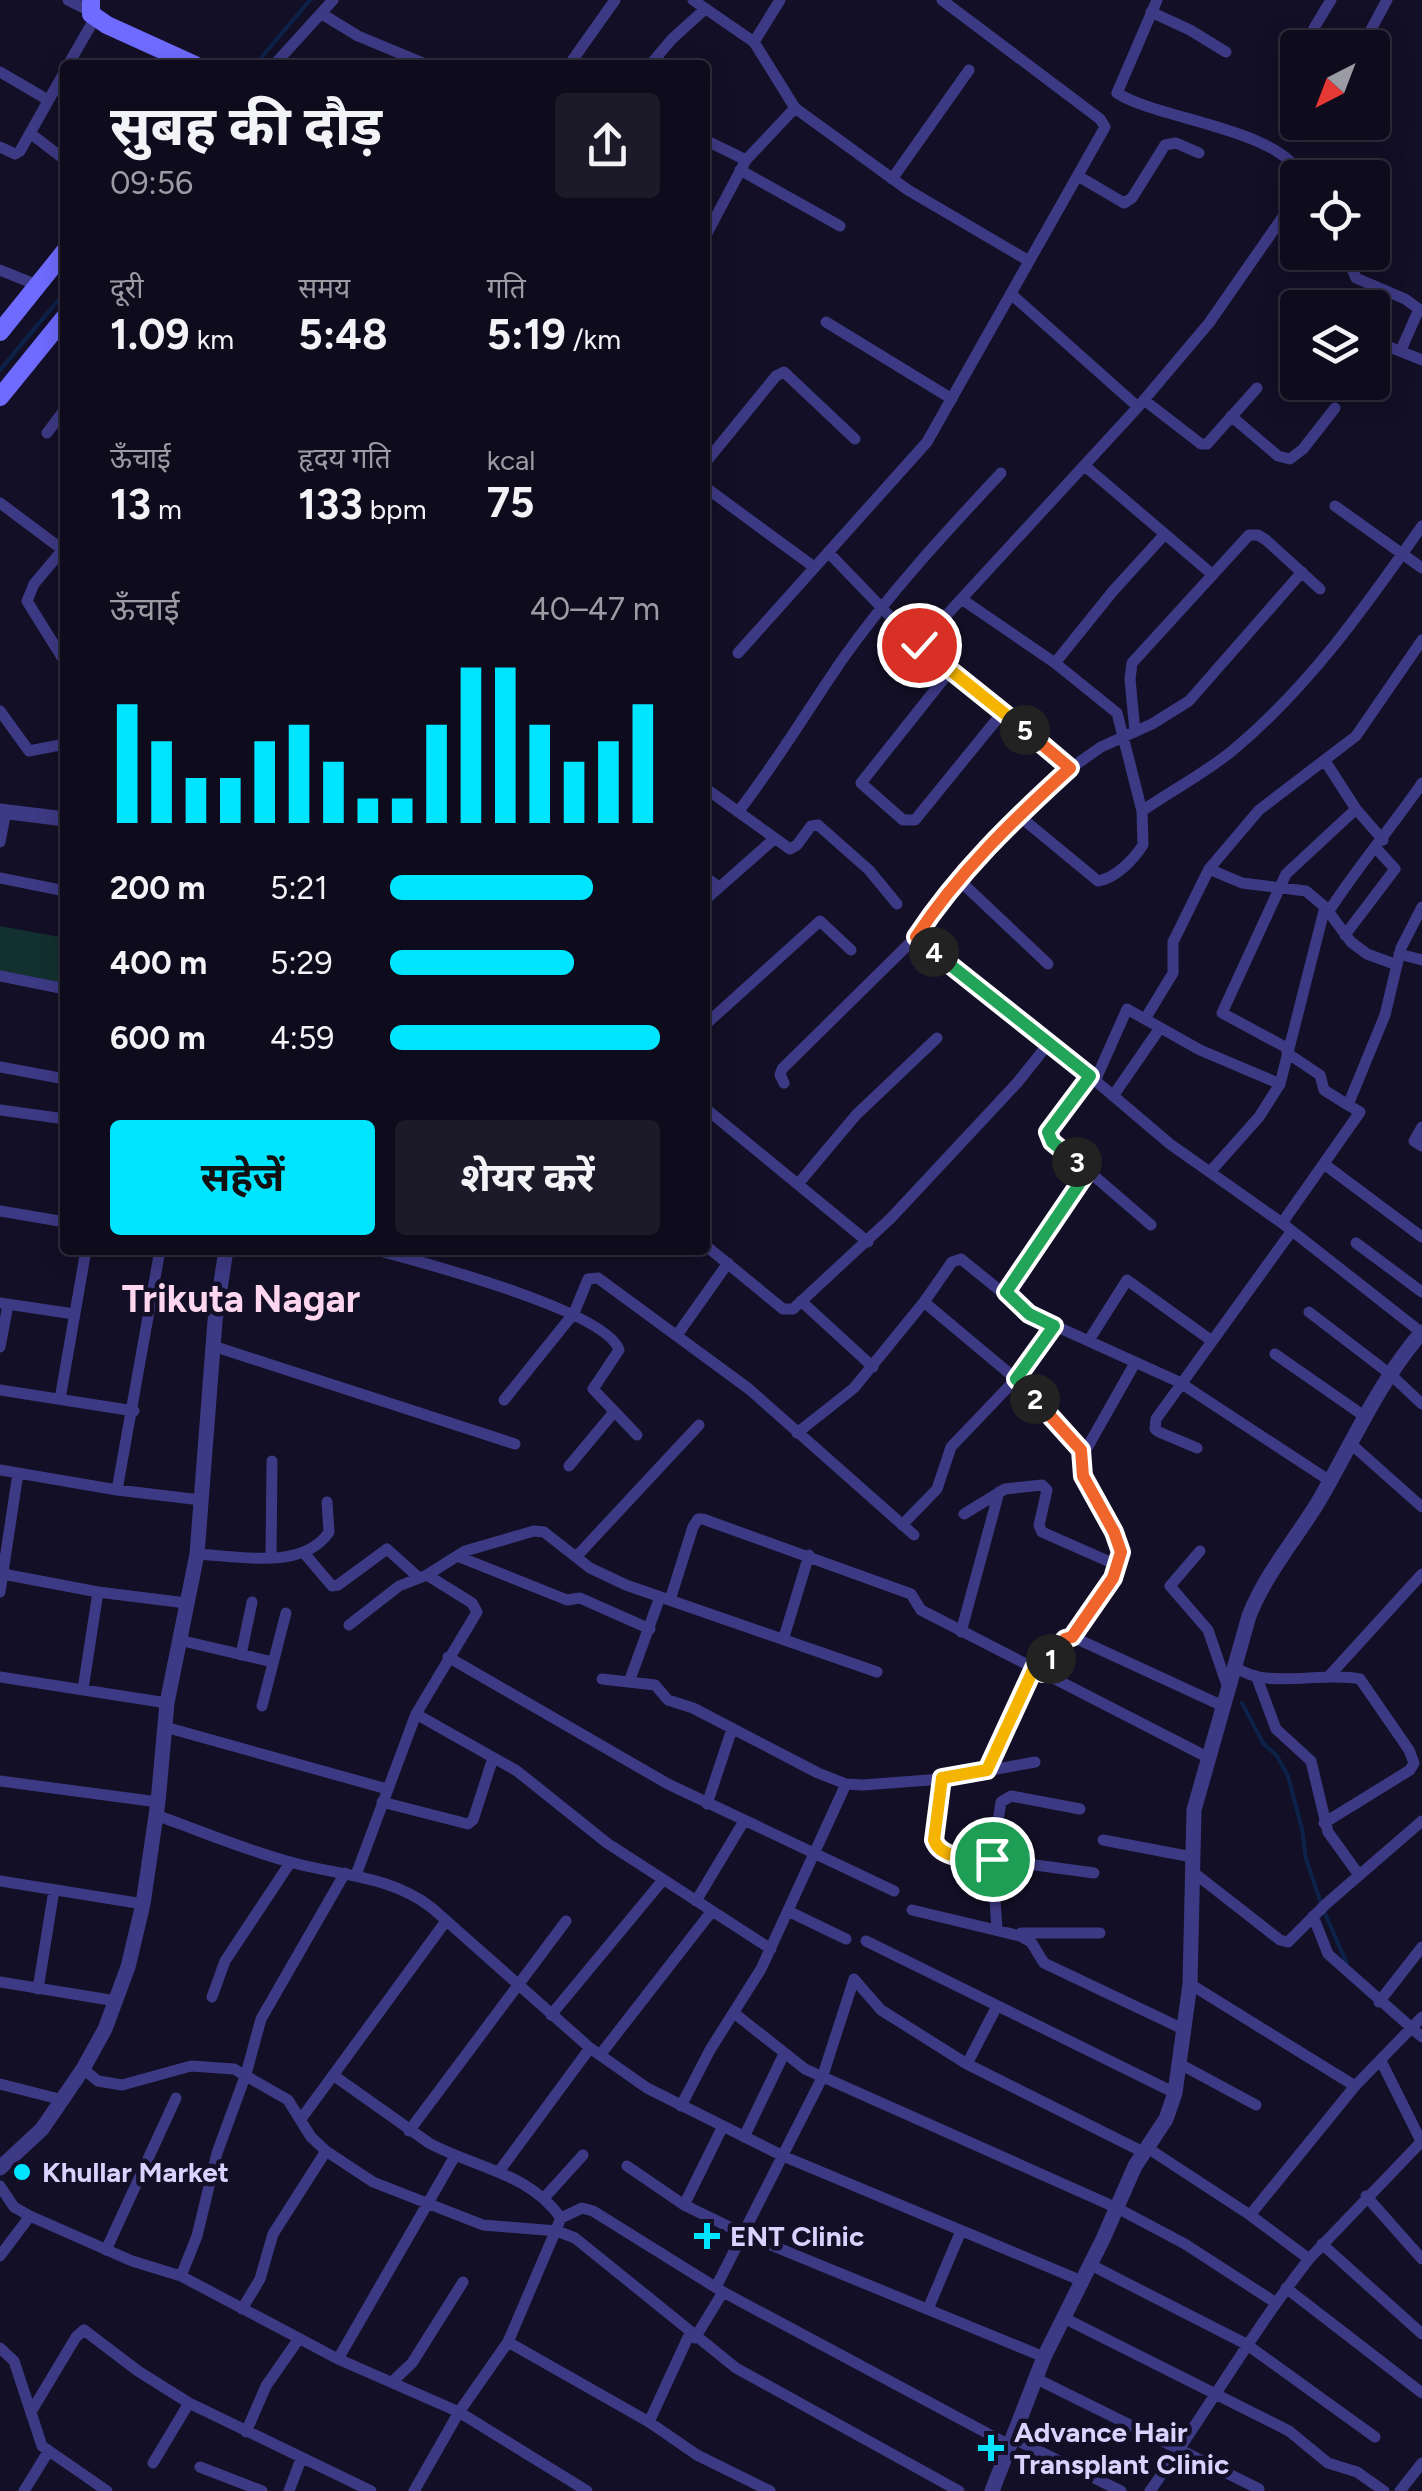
<!DOCTYPE html>
<html lang="hi">
<head>
<meta charset="utf-8">
<style>
  body { margin:0; font-family:Figtree,"Noto Sans Devanagari",sans-serif; background:#1c1929; color:#f1f3f6; height:100vh; display:flex; flex-direction:column; font-size:38px; white-space:nowrap }
  * { box-sizing:border-box; margin:0 }
  p { font-size:32px; color:#9b9ba3 }
  .icon { flex:none; width:55px; height:55px; fill:none; stroke:currentColor; stroke-width:2; stroke-linecap:round; stroke-linejoin:round }
  .map { position:relative; flex:1; overflow:hidden }
  .details { position:absolute; left:60px; top:60px; width:650px; height:1195px; display:flex; flex-direction:column; background:#0e0b1c; border-radius:10px; box-shadow:0 5px 25px #0003,0 0 0 2px #2e2b3b }
  .details>* { flex:none }
  .needle { width:65px; rotate:222deg }
  .fabs { position:absolute; left:1280px; top:30px; display:grid; gap:20px }
  .fabs a { display:grid; place-items:center; width:110px; height:110px; border-radius:10px; background:#0e0b1c; box-shadow:0 5px 25px #0003,0 0 0 2px #2e2b3b; font-size:50px }
  .pin { position:absolute; display:grid; place-items:center; width:85px; height:85px; color:#fff; margin:-42px; border:5px solid #fff; border-radius:50%; box-shadow:0 2px 10px #0007 }
  .km { position:absolute; width:50px; height:50px; margin:-25px; border-radius:50%; background:#222; color:#fff; font-size:28px; line-height:50px; text-align:center }
  .round { display:grid; place-items:center; flex:none; width:105px; height:105px; border-radius:10px; background:#1c1929 }
  .head { display:flex; align-items:center; justify-content:space-between; height:170px; padding:0 50px }
  h1 { font-size:55px; font-weight:700; line-height:75px }
  .figures { display:grid; grid-template-columns:repeat(3,1fr); gap:15px; height:170px; padding:10px 50px }
  .figures div { display:grid; align-content:center }
  .figures b { font-size:42px; font-weight:700 }
  .figures small { font-size:28px; font-weight:400 }
  .figures p { font-size:28px }
  .chart { height:280px; padding:20px 50px }
  .chart p { display:flex; justify-content:space-between }
  .chart svg { width:100%; height:180px; margin-top:10px; stroke:#00e5ff; stroke-width:6 }
  .button { display:flex; gap:20px; margin-top:auto; padding:20px 50px }
  .button a { flex:1; height:115px; border-radius:10px; background:#00e5ff; color:#111; font-size:40px; font-weight:700; line-height:115px; text-align:center }
  .button a+a { background:#1c1929; color:#f1f3f6 }
  ul { padding:0 50px; list-style:none; font-size:32px }
  li { display:grid; grid-template-columns:160px 120px 1fr; align-items:center; height:75px }
  li i { height:25px; border-radius:12px; background:#00e5ff }
  .map>svg:first-child { display:block }
  .green { fill:#12302f }
  .lines { fill:none; stroke-linecap:round; stroke-linejoin:round }
  .stream { stroke:#0c2248; stroke-width:4 }
  .minor { stroke:#3d3a85; stroke-width:11 }
  .tertiary { stroke:#3d3a85; stroke-width:15 }
  .secondary { stroke:#6f6bff; stroke-width:18 }
  .split-1-casing { stroke:#fff; stroke-width:20 }
  .split-2-casing { stroke:#fff; stroke-width:20 }
  .split-3-casing { stroke:#fff; stroke-width:20 }
  .split-4-casing { stroke:#fff; stroke-width:20 }
  .split-5-casing { stroke:#fff; stroke-width:20 }
  .split-6-casing { stroke:#fff; stroke-width:20 }
  .split-1 { stroke:#f5b400; stroke-width:12 }
  .split-2 { stroke:#f0652b; stroke-width:12 }
  .split-3 { stroke:#22a559; stroke-width:12 }
  .split-4 { stroke:#22a559; stroke-width:12 }
  .split-5 { stroke:#f0652b; stroke-width:12 }
  .split-6 { stroke:#f5b400; stroke-width:12 }
  .poi-dot { fill:#00e5ff; stroke:#130f26; stroke-width:4 }
  .labels { text-anchor:middle; dominant-baseline:central; stroke-width:9; stroke-linejoin:round; paint-order:stroke }
  .poi-label { font-size:28px; font-weight:bold; fill:#d9d4ff; stroke:#130f26; text-anchor:start }
  .district-label { font-size:38px; font-weight:bold; fill:#ffd6f0; stroke:#130f26 }
</style>
</head>
<body>
<div class="map">
<svg width="1422" height="2491" viewBox="0 0 1422 2491">
  <rect width="100%" height="100%" fill="#130f26"/>
  <path class="green" d="M0,926L65,938V987L0,975Z"/>
  <g class="lines">
    <path class="stream" d="M255,65L310,0
      M0,370L65,292
      M1242,1703L1263,1743L1277,1756L1288,1776L1302,1829L1306,1859L1323,1909L1347,1964"/>
    <path class="minor" d="M68,0L90,11
      M693,0L754,42L795,108L908,190L1029,261
      M1157,0L1117,93C1159,120 1280,128 1303,178
      M1151,12L1190,30L1226,52
      M322,14L358,36L428,65
      M1314,28L1331,0
      M754,42L780,0
      M1361,48L1387,0
      M68,65L95,18
      M274,65L333,0
      M569,65L615,0
      M650,65L672,39L704,10
      M0,72L48,100
      M30,133L65,160
      M705,140L746,160
      M0,147L15,154L20,151L65,71
      M740,170L840,226
      M1078,176L1124,203L1132,198L1165,145L1176,143L1199,153
      M892,179L969,70
      M705,237L746,160L795,108
      M1372,245L1376,240
      M1367,252L1353,271L1356,278L1405,299L1419,309L1401,350
      M0,270L37,285
      M826,322L952,399
      M1372,340L1422,360
      M1144,400L1201,444H1207L1257,388
      M1138,407L1209,323L1298,195
      M1231,416L1278,456L1290,459L1303,449L1335,408
      M47,433L65,409
      M705,463L776,376L784,372L855,439
      M1085,466L1213,575
      M705,487L814,567
      M0,503L63,550
      M1335,506L1422,568
      M65,547L34,584L27,601L65,662
      M828,552L906,633L1071,768
      M963,600L1055,663L1117,713L1142,811L1143,845C1133,860 1116,878 1098,881L1018,815
      M919,645L1138,407L1011,294
      M738,653L927,442L1105,127L1100,119L942,0
      M1055,663L1113,591L1165,534
      M950,671L861,783L903,820H915L1002,713
      M0,711L29,751L65,744
      M1135,732L1130,679L1132,663L1249,535H1258L1266,540L1320,589
      M1325,761L1356,809L1383,840
      M705,788L790,849L797,845L811,826L818,825L869,870L897,904
      M1142,811C1171,791 1205,773 1232,751C1308,688 1366,606 1422,526
      M738,812C776,763 807,711 842,660C890,592 945,533 1001,473
      M0,842L6,811
      M1209,869L1259,810L1356,736L1422,640
      M705,877L719,887
      M0,878L65,891
      M959,880L1048,964
      M705,900L774,839
      M1329,911C1358,866 1392,827 1422,783
      M1345,935L1395,869L1375,847
      M916,937L1071,1060L1170,1144L1282,1223L1422,1333
      M1399,954L1422,960
      M0,976L65,989
      M1145,1019L1173,973V942L1209,869L1242,883L1306,891L1325,907L1351,942L1367,954L1397,965
      M705,1025L820,921L851,950
      M1287,1048L1222,1013L1286,874L1356,809
      M1287,1053L1320,1075L1324,1090L1348,1105
      M0,1067L65,1079
      M1090,1076L1051,1124L1049,1137L1151,1225
      M1095,1081L1127,1009L1200,1050L1280,1084
      M784,1083L780,1075L782,1069L916,937L946,894L1018,815L1071,768L1101,747L1152,724L1189,701L1302,572
      M1113,1096L1160,1028
      M705,1108L868,1242
      M0,1110L65,1119
      M1422,1127L1414,1141L1422,1146
      M1324,1164L1422,1237
      M1210,1172L1259,1117L1280,1084L1325,907
      M798,1184L856,1115L937,1038
      M0,1211L65,1222
      M1282,1223L1360,1112L1348,1105L1385,1015L1401,948L1422,907
      M1356,1243L1422,1292
      M705,1245L783,1309H793L891,1218L1017,1083L1049,1043
      M377,1250C421,1262 607,1311 619,1350L593,1389L637,1435
      M1006,1292L1088,1171
      M801,1301L873,1367
      M924,1302L1016,1379L1083,1455C1075,1495 1130,1524 1119,1564C1112,1590 1088,1615 1073,1637
      M0,1303L74,1314
      M1309,1312L1390,1374L1422,1404
      M677,1335L728,1263
      M1089,1340L1127,1280L1212,1341
      M213,1346L515,1444
      M0,1347L8,1305
      M1275,1354L1364,1416
      M0,1390L134,1411
      M60,1399L86,1250
      M504,1400L574,1313L588,1279L598,1278L749,1389L914,1535
      M797,1433L854,1388L924,1302L952,1262L961,1259L1029,1314L1179,1382L1330,1481
      M1350,1443L1422,1507
      M1197,1448L1159,1432L1155,1429L1156,1419L1291,1232
      M1083,1455L1135,1363
      M569,1466L614,1412
      M0,1470L117,1490L201,1500
      M117,1490L160,1250
      M964,1514L1005,1489L1042,1485L1047,1490L1039,1525L1042,1532L1119,1566
      M902,1525L937,1489L951,1447L1016,1379L1054,1326
      M1200,1551L1170,1586L1208,1630L1228,1688
      M304,1553L332,1586L338,1585L387,1549L418,1577
      M197,1554C238,1556 303,1571 329,1532L327,1502
      M457,1556L567,1600L580,1598L650,1629
      M576,1557L699,1425
      M271,1558L272,1461
      M3,1574L98,1592L186,1603
      M0,1592L18,1473
      M670,1600L693,1527L698,1519H703L911,1594L921,1610L1207,1757
      M349,1625L399,1586L427,1575L465,1551L534,1531L544,1532L590,1568L626,1585L877,1672
      M961,1632L999,1492
      M784,1637L809,1555
      M179,1640L273,1662
      M241,1655L252,1602
      M448,1657L668,1784L894,1891
      M1236,1667C1264,1690 1323,1671 1360,1679L1409,1750L1414,1763L1410,1770L1324,1823
      M1043,1673L1061,1643L1073,1637L1225,1707
      M1329,1676L1422,1574
      M0,1677L167,1703
      M1257,1678L1276,1729L1311,1761L1328,1832L1359,1875
      M602,1679L655,1685L668,1700L693,1708L818,1773L846,1784L863,1785L942,1779L1035,1762
      M629,1682L660,1597
      M83,1689L98,1592
      M262,1706L286,1613
      M416,1714L517,1771L607,1843L771,1949
      M165,1727L387,1789
      M987,1770L1033,1669
      M942,1779L934,1840L940,1852L1094,1873
      M0,1781L158,1802
      M382,1802L468,1824L473,1820L493,1758
      M707,1804L732,1729
      M156,1815C201,1831 247,1851 294,1863C342,1876 391,1876 432,1908L590,2048L647,2088L783,2156L1082,2281
      M1103,1840L1192,1857
      M1193,1872L1280,1940L1288,1942L1326,1904L1422,1821
      M356,1875L416,1714L477,1612L472,1603L427,1575
      M0,1881L143,1904
      M696,1901L744,1821
      M912,1910L1020,1936L1031,1942L1044,1963L1183,2029
      M790,1912L846,1939
      M1313,1916L1328,1954L1422,2037
      M997,1929L992,1859L1001,1802L1011,1796L1080,1809
      M1021,1933H1100
      M866,1941L1175,2093
      M0,1982L116,2001
      M1190,1984L1355,2086L1250,2215
      M38,1989L54,1890
      M212,1997L225,1961L290,1863
      M1379,2002L1422,1947
      M734,2013L805,2069L1117,2208L1185,2244L1276,2303
      M551,2015L663,1880
      M600,2055L712,1911
      M1381,2061L1422,2143
      M967,2064L997,2006
      M1180,2064L1256,2105
      M83,2069L98,2081L122,2085L191,2066L234,2069L288,2100L311,2137L326,2151L373,2182L483,2225L557,2231L575,2238L736,2368L959,2491
      M333,2075L429,2143C475,2168 528,2172 561,2218L508,2342L459,2412L414,2491
      M0,2084L63,2100
      M1355,2086L1422,2017
      M681,2106L710,2050L761,1969L846,1784
      M301,2119L446,1921
      M409,2131L566,1921
      M744,2137L784,2054
      M1146,2147L1250,2215L1309,2259C1251,2333 1205,2415 1150,2491
      M627,2166L684,2205L744,2234L1044,2357
      M500,2170L590,2048
      M0,2186L14,2207L30,2216L132,2261L181,2276L338,2359L459,2412L587,2491
      M1366,2196L1422,2259
      M545,2197L583,2155
      M684,2205L723,2126
      M561,2218L582,2208L593,2211L723,2292L1011,2446
      M1322,2244L1422,2334
      M106,2250L176,2098
      M0,2256L30,2216
      M1309,2259L1422,2141
      M1091,2265L1246,2344L1375,2437
      M181,2276L197,2236L217,2153L246,2074L261,2019L345,1873
      M716,2287L822,2078L854,1979L881,2010L967,2064L1143,2152
      M1286,2288L1422,2393
      M242,2309L260,2279L273,2234L326,2151
      M928,2309L961,2231
      M1064,2318L1289,2431L1328,2463L1357,2472L1384,2491
      M695,2338L723,2292
      M508,2342L649,2422L697,2455L770,2491
      M0,2348L14,2361L42,2446L107,2491
      M338,2359L455,2156
      M1037,2379L1259,2489
      M393,2381L412,2363L463,2282
      M31,2412L76,2337L84,2330L138,2371L189,2403L371,2491
      M649,2422L690,2333
      M246,2432L266,2386L298,2340
      M1014,2439L1121,2491
      M153,2463L189,2403
      M200,2467L262,2491
      M24,2491L48,2452
      M289,2491L301,2459
      M1400,2491L1422,2463"/>
    <path class="tertiary" d="M0,811L65,819
      M0,2168L42,2129L83,2069L105,2029L128,1967L143,1904L158,1802L167,1703L197,1554L215,1321L226,1250
      M992,2491L1044,2357L1103,2239L1135,2166L1166,2119L1175,2093L1190,1984L1194,1810L1249,1616C1265,1575 1294,1541 1317,1504C1352,1445 1377,1384 1422,1332"/>
    <path class="secondary" d="M91,0V14L107,25L195,65
      M0,332L65,251
      M0,397L65,317"/>
  </g>
  <g class="lines">
    <g class="split-1-casing">
      <path id="split-1" d="M992,1859C972,1857 942,1861 934,1840L942,1778L987,1770L1034,1668L1043,1673L1051,1659"/>
    </g>
    <g class="split-2-casing">
      <path id="split-2" d="M1035,1399L1081,1450L1083,1476L1114,1532L1121,1552L1113,1578L1072,1637L1065,1639L1051,1659"/>
    </g>
    <g class="split-3-casing">
      <path id="split-3" d="M1035,1399L1016,1379L1054,1326L1029,1314L1006,1292L1088,1171L1077,1162"/>
    </g>
    <g class="split-4-casing">
      <path id="split-4" d="M934,952L1090,1076L1048,1132L1052,1142L1077,1162"/>
    </g>
    <g class="split-5-casing">
      <path id="split-5" d="M934,952L916,937C958,873 1013,820 1070,768L1025,730"/>
    </g>
    <g class="split-6-casing">
      <path id="split-6" d="M919,645L1025,730"/>
    </g>
    <use href="#split-1" class="split-1"/>
    <use href="#split-2" class="split-2"/>
    <use href="#split-3" class="split-3"/>
    <use href="#split-4" class="split-4"/>
    <use href="#split-5" class="split-5"/>
    <use href="#split-6" class="split-6"/>
  </g>
  <g class="poi-dot">
    <circle cx="22" cy="2172" r="10"/>
    <path d="M702 2221h10v10h10v10h-10v10h-10v-10h-10v-10h10z"/>
    <path d="M986 2433h10v10h10v10h-10v10h-10v-10h-10v-10h10z"/>
  </g>
  <g class="labels">
    <g class="poi-label">
      <text x="42" y="2172">Khullar Market</text>
      <text x="730" y="2236">ENT Clinic</text>
      <text x="1014" y="2432">Advance Hair<tspan x="1014" dy="32">Transplant Clinic</tspan></text>
    </g>
    <g class="district-label">
      <text x="241" y="1299">Trikuta Nagar</text>
    </g>
  </g>
</svg>
<div class="fabs">
<a><svg class="needle" viewBox="-14 -14 28 28"><path d="M0-13l5 13h-10z" fill="#e53935"/><path d="M0 13l5-13h-10z" fill="#9b9ba3"/></svg></a>
<a><svg class="icon" aria-label="locate" viewBox="0 0 24 24"><circle cx="12" cy="12" r="6"/><path d="M12 2v4M12 18v4M2 12h4M18 12h4"/></svg></a>
<a><svg class="icon" aria-label="layers" viewBox="0 0 24 24"><path d="M12 4l9 5-9 5-9-5zM3 14l9 5 9-5"/></svg></a>
</div>
<div class="pin" style="left:992px;top:1859px;background:#1e9e55"><svg class="icon" aria-label="arrive" viewBox="0 0 24 24"><path d="M6 21V4h12l-3 4 3 4H6"/></svg></div>
<div class="pin" style="left:919px;top:645px;background:#d93025"><svg class="icon" aria-label="check" viewBox="0 0 24 24"><path d="M5 12l5 5 9-10"/></svg></div>
<b class="km" style="left:1051px;top:1659px">1</b>
<b class="km" style="left:1035px;top:1399px">2</b>
<b class="km" style="left:1077px;top:1162px">3</b>
<b class="km" style="left:934px;top:952px">4</b>
<b class="km" style="left:1025px;top:730px">5</b>
<section class="details">
<div class="head"><div><h1>सुबह की दौड़</h1><p>09:56</p></div><a class="round"><svg class="icon" aria-label="share" viewBox="0 0 24 24"><path d="M12 15V3M7 8l5-5 5 5M5 13v7h14v-7"/></svg></a></div>
<div class="figures">
<div><p>दूरी</p><b>1.09<small> km</small></b></div>
<div><p>समय</p><b>5:48</b></div>
<div><p>गति</p><b>5:19<small> /km</small></b></div>
</div>
<div class="figures">
<div><p>ऊँचाई</p><b>13<small> m</small></b></div>
<div><p>हृदय गति</p><b>133<small> bpm</small></b></div>
<div><p>kcal</p><b>75</b></div>
</div>
<div class="chart"><p><span>ऊँचाई</span>40–47 m</p>
<svg viewBox="0 0 160 44" preserveAspectRatio="none"><path d="M5 44V15M15 44V24M25 44V33M35 44V33M45 44V24M55 44V20M65 44V29M75 44V38M85 44V38M95 44V20M105 44V6M115 44V6M125 44V20M135 44V29M145 44V24M155 44V15"/></svg>
</div>
<ul>
<li><b>200 m</b>5:21<i style="width:75%"></i></li>
<li><b>400 m</b>5:29<i style="width:68%"></i></li>
<li><b>600 m</b>4:59<i style="width:100%"></i></li>
</ul>
<div class="button"><a>सहेजें</a><a>शेयर करें</a></div>
</section>
</div>
</body>
</html>
